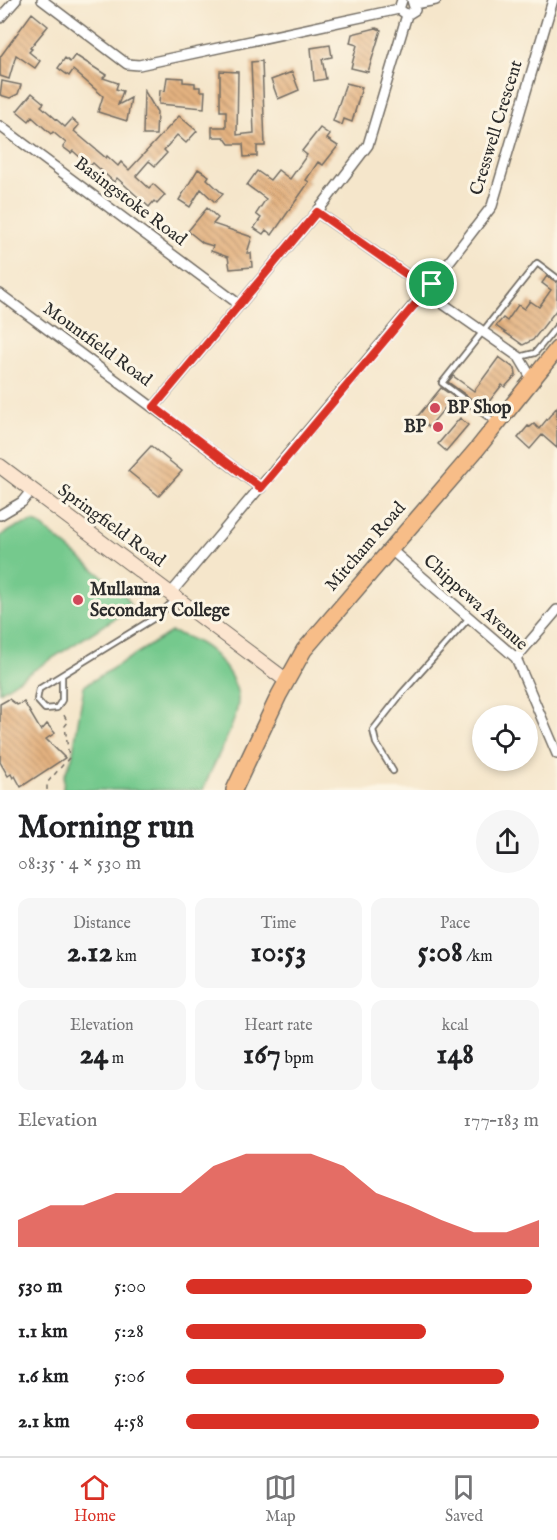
<!DOCTYPE html>
<html lang="en">
<head>
<meta charset="utf-8">
<style>
  body { margin:0; font-family:"IM FELL English",serif; background:#f6f6f6; color:#202124; height:100vh; display:flex; flex-direction:column; font-size:22px; white-space:nowrap }
  * { box-sizing:border-box; margin:0 }
  p { font-size:20px; color:#757577 }
  .icon { flex:none; width:33px; height:33px; fill:none; stroke:currentColor; stroke-width:2; stroke-linecap:round; stroke-linejoin:round }
  .map { position:relative; height:790px; overflow:hidden }
  .details { display:flex; flex-direction:column; background:#fff; flex:1 }
  .details>* { flex:none }
  .controls { position:absolute; left:472px; top:705px; display:grid; gap:12px }
  .controls a { display:grid; place-items:center; width:66px; height:66px; border-radius:50%; background:#fff; box-shadow:0 3px 9px #0003; font-size:30px }
  .pin { position:absolute; display:grid; place-items:center; width:51px; height:51px; color:#fff; margin:-26px; border:3px solid #fff; border-radius:50%; box-shadow:0 2px 6px #0007 }
  .round { display:grid; place-items:center; flex:none; width:63px; height:63px; border-radius:32px; background:#f6f6f6 }
  .head { display:flex; align-items:center; justify-content:space-between; height:102px; padding:0 18px }
  h1 { font-size:33px; font-weight:700; line-height:45px }
  .stats { display:grid; grid-template-columns:repeat(3,1fr); gap:9px; height:102px; padding:6px 18px }
  .stats div { display:grid; align-content:center; border-radius:12px; background:#f6f6f6; text-align:center }
  .stats b { font-size:30px; font-weight:700 }
  .stats small { font-size:16px; font-weight:400 }
  .stats p { font-size:16px }
  .chart { height:168px; padding:12px 18px }
  .chart p { display:flex; justify-content:space-between }
  .chart svg { width:100%; height:108px; margin-top:6px; fill:#d93025; opacity:.7 }
  ul { padding:0 18px; list-style:none; font-size:20px }
  li { display:grid; grid-template-columns:96px 72px 1fr; align-items:center; height:45px }
  li i { height:15px; border-radius:8px; background:#d93025 }
  .tabs { display:flex; justify-content:space-around; align-items:center; height:84px; border-top:2px solid #e0e0e0; background:#fff; font-size:16px; color:#757577 }
  .tabs a { display:grid; justify-items:center; gap:3px }
  .tabs .selected { color:#d93025 }
  .map>svg:first-child { display:block }
  .grass { fill:#74c98d; stroke:#507a5c; stroke-width:1.5 }
  .building { fill:url(#building-back-hatch) }
  .lines { fill:none; stroke-linecap:round; stroke-linejoin:round }
  .service-casing { stroke:#726c63; stroke-width:8 }
  .minor-casing { stroke:#726c63; stroke-width:12 }
  .secondary-casing { stroke:#726c63; stroke-width:16 }
  .primary-casing { stroke:#726c63; stroke-width:18 }
  .path { stroke:#726c63; stroke-width:1.5; stroke-dasharray:4.5 4.5; stroke-linecap:butt }
  .service { stroke:#fff; stroke-width:4.5 }
  .minor { stroke:#fff; stroke-width:9 }
  .secondary { stroke:#fce5cf; stroke-width:14 }
  .primary { stroke:#f7bd88; stroke-width:15 }
  .route-casing { stroke:#fff; stroke-width:12 }
  .route { stroke:#d93025; stroke-width:8 }
  .poi-dot { fill:#d1495b; stroke:#fcf5e5; stroke-width:2 }
  .labels { text-anchor:middle; dominant-baseline:central; stroke-width:6; stroke-linejoin:round; paint-order:stroke }
  .street-label { font-size:18px; fill:#2b2b2b; stroke:#fcf5e5 }
  .poi-label { font-size:18px; font-weight:bold; fill:#2b2b2b; stroke:#fcf5e5; text-anchor:start }
</style>
</head>
<body>
<div class="map">
<svg width="557" height="790" viewBox="0 0 557 790">
  <defs>
    <pattern id="building-back-hatch" width="6" height="6" patternUnits="userSpaceOnUse" patternTransform="scale(1.5)"><rect width="6" height="6" fill="#e4b280"/><path d="M-1 5l2 2M0 0l6 6M5-1l2 2" fill="none" stroke="#b99169"/></pattern>
  </defs>
  <rect width="100%" height="100%" fill="#fcf5e5"/>
  <filter id="ink" filterUnits="userSpaceOnUse"><feTurbulence type="fractalNoise" baseFrequency=".0167" numOctaves="2"/><feDisplacementMap in="SourceGraphic" scale="12" xChannelSelector="R" yChannelSelector="G"/><feConvolveMatrix kernelMatrix="1 2 1 2 8 2 1 2 1" color-interpolation-filters="sRGB"/></filter>
  <filter id="wash" filterUnits="userSpaceOnUse"><feTurbulence type="fractalNoise" baseFrequency=".008" numOctaves="4" result="noise"/><feDisplacementMap in="SourceGraphic" scale="24" xChannelSelector="R" yChannelSelector="G"/><feGaussianBlur stdDeviation="1.35" result="paint"/><feColorMatrix in="noise" values="0 0 0 0 0 0 0 0 0 0 0 0 0 0 0 0 0 1.4 0 .05"/><feComposite in="paint" operator="in"/></filter>
  <g filter="url(#wash)">
    <rect width="100%" height="100%" fill="#f5e6cb"/>
    <path class="grass" d="M33,522L39,524L126,596L131,608L0,692V536L18,526Z
      M171,632C191,637 208,645 221,662C229,672 238,687 238,700C238,723 212,765 203,790H63L64,776L72,758L84,686Z"/>
    <g id="blocks">
      <path class="building" d="M32,13L48,26L30,48L32,49L29,52L40,61L35,68L16,55L9,79L0,76V57Z
        M376,28L381,30L368,72L351,68L357,45L350,43L352,34Z
        M330,45L332,57L322,59L326,79L314,81L311,48Z
        M75,55L106,75L103,78L118,83L116,89L123,91L118,105L131,98L127,121L98,112L103,96L73,70L69,76L58,68L65,58L70,62Z
        M262,61L265,146H257V156L244,157L243,144H229L224,137H212V127H226V111H220V71L238,72L237,135L254,133L251,62Z
        M292,72L299,90L278,99L271,80Z
        M167,77L183,78V82L195,83V87H200V91H205L204,108L159,104L160,90L165,91Z
        M2,81L21,85L18,94L10,98L0,95Z
        M346,83L362,87L352,122L344,119L342,125L333,121Z
        M144,90L157,112L156,135H143Z
        M32,93L44,103L41,106L65,127L72,119L79,125L74,131L106,158L107,156L118,166L121,162L129,170L179,116L197,131L186,143L177,135L164,150L167,153L155,166L149,161L136,176L149,188L153,184L165,195L157,204L154,201L149,207L117,178L114,182L93,163L90,166L73,151L71,153L63,147L66,143L53,132L51,134L32,117L29,121L17,111Z
        M320,128L330,135L327,139L338,146L323,165L318,162L306,180L309,182L272,235L266,230L263,234L254,228L261,218L256,214L266,199L247,185L257,171L270,180L278,170L290,179L307,155L302,151Z
        M198,169L209,176L207,179L223,194L215,202L201,189L190,207L179,200Z
        M207,208L218,218L213,224L252,237L247,253H251L252,267L230,269L228,257L211,251L213,246L203,243L188,231Z
        M547,276L557,282V309L533,340L523,345L496,326L503,318L507,321L518,305L524,309L530,301L539,307L551,290L542,283Z
        M499,357L515,369L516,375L505,387L502,385L484,408L448,382L453,376L474,391Z
        M441,388L454,397L429,427L417,417Z
        M557,407V448L542,435L530,449L518,438L528,426L530,427L534,424L539,429Z
        M460,418L468,425L446,451L438,444Z
        M151,446L182,471L159,496L128,471Z
        M9,699L17,705L24,702L41,731L47,724L55,733L46,739L65,758L21,787L15,776L13,778L11,774L8,776L0,762V704Z"/>
    </g>
  </g>
  <g filter="url(#ink)">
    <use href="#blocks" fill-opacity="0" stroke="#726c63" stroke-width="1.5"/>
    <g class="lines">
      <g class="service-casing">
        <path id="service" d="M519,357L535,353L557,326
          M495,422L442,383L537,263L557,278
          M62,675V700L57,708L45,709L37,700L39,689L156,617L176,599
          M393,771L376,743L373,730L402,693L469,618"/>
      </g>
      <g class="minor-casing">
        <path id="minor" d="M42,0L127,64L139,65L399,9
          M402,0L399,9L407,15L415,10L412,0
          M415,4L436,0
          M0,18L16,0
          M0,126L240,305
          M317,212L420,284
          M432,284L492,206L553,0
          M0,294L261,488
          M432,296L519,357L532,379
          M154,407L317,212L368,145L407,15
          M0,515L22,502L32,490
          M390,549L516,658L557,754
          M171,593L421,296
          M516,658L557,610"/>
      </g>
      <g class="secondary-casing">
        <path id="secondary" d="M0,466L287,681"/>
      </g>
      <g class="primary-casing">
        <path id="primary" d="M234,790L279,695L304,650L477,449L557,349"/>
      </g>
      <path class="path" d="M47,790V783L69,758L65,726L68,722L62,712"/>
      <use href="#service" class="service"/>
      <use href="#minor" class="minor"/>
      <use href="#secondary" class="secondary"/>
      <use href="#primary" class="primary"/>
    </g>
  </g>
  <g class="lines" filter="url(#ink)">
    <g class="route-casing">
      <path id="route" d="M317,212L420,284L430,283L434,291L428,298L422,296L261,488L154,407Z"/>
    </g>
    <use href="#route" class="route"/>
  </g>
  <g class="poi-dot">
    <circle cx="435" cy="408" r="6"/>
    <circle cx="438" cy="427" r="6"/>
    <circle cx="78" cy="600" r="6"/>
  </g>
  <g class="labels">
    <g class="street-label">
      <text transform="translate(497 128) rotate(-73)">Cresswell Crescent</text>
      <text transform="translate(130 202) rotate(37)">Basingstoke Road</text>
      <text transform="translate(97 345) rotate(36)">Mountfield Road</text>
      <text transform="translate(111 526) rotate(36)">Springfield Road</text>
      <text transform="translate(366 547) rotate(-49)">Mitcham Road</text>
      <text transform="translate(475 603) rotate(42)">Chippewa Avenue</text>
    </g>
    <g class="poi-label">
      <text x="447" y="408">BP Shop</text>
      <text x="426" y="427" text-anchor="end">BP</text>
      <text x="90" y="590">Mullauna<tspan x="90" dy="21">Secondary College</tspan></text>
    </g>
  </g>
</svg>
<div class="controls">
<a><svg class="icon" aria-label="locate" viewBox="0 0 24 24"><circle cx="12" cy="12" r="6"/><path d="M12 2v4M12 18v4M2 12h4M18 12h4"/></svg></a>
</div>
<div class="pin" style="left:432px;top:284px;background:#1e9e55"><svg class="icon" aria-label="arrive" viewBox="0 0 24 24"><path d="M6 21V4h12l-3 4 3 4H6"/></svg></div>
</div>
<section class="details">
<div class="head"><div><h1>Morning run</h1><p>08:35 · 4 × 530 m</p></div><a class="round"><svg class="icon" aria-label="share" viewBox="0 0 24 24"><path d="M12 15V3M7 8l5-5 5 5M5 13v7h14v-7"/></svg></a></div>
<div class="stats">
<div><p>Distance</p><b>2.12<small> km</small></b></div>
<div><p>Time</p><b>10:53</b></div>
<div><p>Pace</p><b>5:08<small> /km</small></b></div>
</div>
<div class="stats">
<div><p>Elevation</p><b>24<small> m</small></b></div>
<div><p>Heart rate</p><b>167<small> bpm</small></b></div>
<div><p>kcal</p><b>148</b></div>
</div>
<div class="chart"><p><span>Elevation</span>177–183 m</p>
<svg viewBox="0 0 160 44" preserveAspectRatio="none"><path d="M0 44V33L10 27L20 27L30 22L40 22L50 22L60 11L70 6L80 6L90 6L100 11L110 22L120 27L130 33L140 38L150 38L160 33V44z"/></svg>
</div>
<ul>
<li><b>530 m</b>5:00<i style="width:98%"></i></li>
<li><b>1.1 km</b>5:28<i style="width:68%"></i></li>
<li><b>1.6 km</b>5:06<i style="width:90%"></i></li>
<li><b>2.1 km</b>4:58<i style="width:100%"></i></li>
</ul>
</section>
<nav class="tabs">
<a class="selected"><svg class="icon" aria-label="home" viewBox="0 0 24 24"><path d="M3 11l9-7 9 7M6 9v11h12V9"/></svg>Home</a>
<a><svg class="icon" aria-label="map" viewBox="0 0 24 24"><path d="M3 6l6-2 6 2 6-2v14l-6 2-6-2-6 2zM9 4v14M15 6v14"/></svg>Map</a>
<a><svg class="icon" aria-label="saved" viewBox="0 0 24 24"><path d="M7 4h10v16l-5-4-5 4z"/></svg>Saved</a>
</nav>
</body>
</html>
